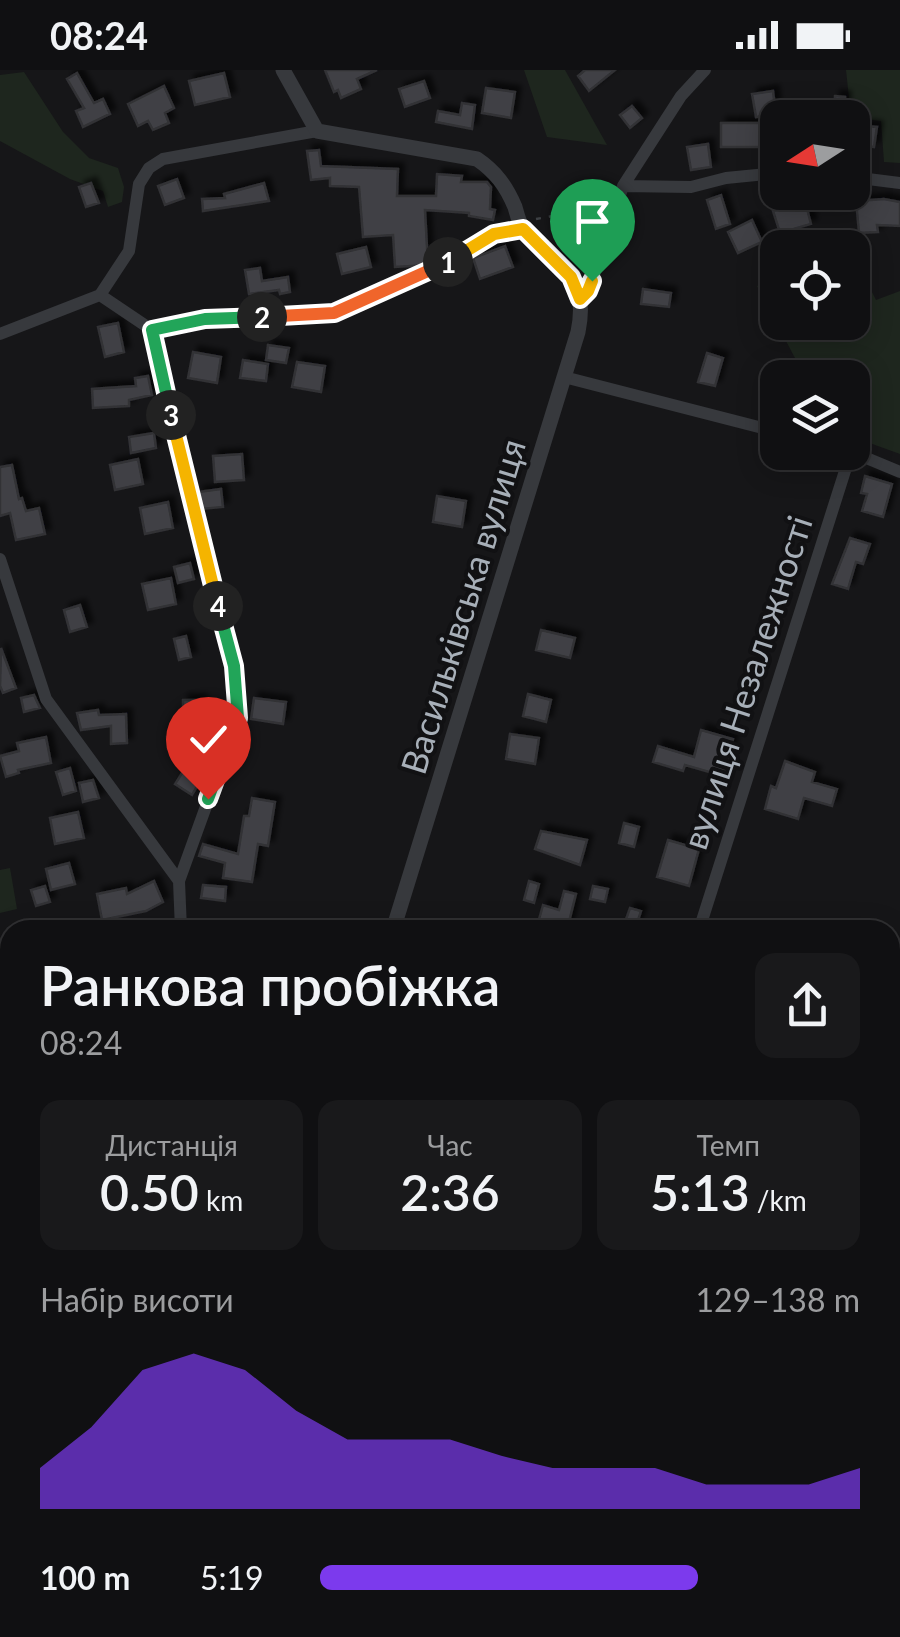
<!DOCTYPE html>
<html lang="uk">
<head>
<meta charset="utf-8">
<style>
  body { margin:0; font-family:Lato,sans-serif; background:#19191b; color:#f1f3f6; height:100vh; display:flex; flex-direction:column; font-size:38px; white-space:nowrap }
  * { box-sizing:border-box; margin:0 }
  p { font-size:32px; color:#9c9d9f }
  .icon { flex:none; width:55px; height:55px; fill:none; stroke:currentColor; stroke-width:2; stroke-linecap:round; stroke-linejoin:round }
  .map { position:relative; flex:1; overflow:hidden }
  .sheet { position:absolute; left:0px; top:850px; width:900px; height:718px; display:flex; flex-direction:column; background:#101012; border-radius:30px 30px 0 0; box-shadow:0 5px 25px #0003,0 0 0 2px #303032 }
  .sheet>* { flex:none }
  .needle { width:65px; rotate:258deg }
  .controls { position:absolute; left:760px; top:30px; display:grid; gap:20px }
  .controls a { display:grid; place-items:center; width:110px; height:110px; border-radius:20px; background:#101012; box-shadow:0 5px 25px #0003,0 0 0 2px #303032; font-size:50px }
  .pin { position:absolute; display:grid; place-items:center; width:85px; height:85px; color:#fff; margin:-102px -42px; border-radius:50% 50% 50% 0; rotate:-45deg; box-shadow:0 0 10px #0007 }
  .pin .icon { rotate:45deg }
  .km { position:absolute; width:50px; height:50px; margin:-25px; border-radius:50%; background:#222; color:#fff; font-size:28px; line-height:50px; text-align:center }
  .round { display:grid; place-items:center; flex:none; width:105px; height:105px; border-radius:20px; background:#19191b }
  .headline { display:flex; align-items:center; justify-content:space-between; height:170px; padding:0 40px }
  h1 { font-size:55px; font-weight:600; line-height:75px }
  .figures { display:grid; grid-template-columns:repeat(3,1fr); gap:15px; height:170px; padding:10px 40px }
  .figures div { display:grid; align-content:center; border-radius:20px; background:#19191b; text-align:center }
  .figures b { font-size:50px; font-weight:600 }
  .figures small { font-size:28px; font-weight:400 }
  .figures p { font-size:28px }
  .chart { height:280px; padding:20px 40px }
  .chart p { display:flex; justify-content:space-between }
  .chart svg { width:100%; height:180px; margin-top:10px; fill:#7c3aed; opacity:.7 }
  ul { padding:0 40px; list-style:none; font-size:32px }
  li { display:grid; grid-template-columns:160px 120px 1fr; align-items:center; height:75px }
  li i { height:25px; border-radius:12px; background:#7c3aed }
  .status { display:flex; justify-content:space-between; align-items:center; height:70px; padding:0 50px; background:#101012; direction:ltr }
  .status svg { height:28px; fill:currentColor }
  .map>svg:first-child { display:block }
  .green { fill:#1e261e }
  .building { fill:#404145; stroke:#303034; stroke-width:2.5; filter:url(#shadow) }
  .lines { fill:none; stroke-linecap:round; stroke-linejoin:round }
  .path { stroke:#3d4044; stroke-width:2.5; stroke-dasharray:5 8; stroke-linecap:butt }
  .service { stroke:#37393d; stroke-width:6 }
  .minor { stroke:#37393d; stroke-width:12 }
  .tertiary { stroke:#37393d; stroke-width:15 }
  .split-1-casing { stroke:#fff; stroke-width:20 }
  .split-2-casing { stroke:#fff; stroke-width:20 }
  .split-3-casing { stroke:#fff; stroke-width:20 }
  .split-4-casing { stroke:#fff; stroke-width:20 }
  .split-5-casing { stroke:#fff; stroke-width:20 }
  .split-1 { stroke:#f5b400; stroke-width:12 }
  .split-2 { stroke:#f0652b; stroke-width:12 }
  .split-3 { stroke:#22a559; stroke-width:12 }
  .split-4 { stroke:#f5b400; stroke-width:12 }
  .split-5 { stroke:#22a559; stroke-width:12 }
  .labels { text-anchor:middle; dominant-baseline:central; stroke-width:8; stroke-linejoin:round; paint-order:stroke }
  .street-label { font-size:35px; fill:#a7afb8; stroke:#111113 }
</style>
</head>
<body>
<div class="status"><b>08:24</b><svg viewBox="0 0 49 12"><path d="M0 12V9h3v3zM5 12V6h3v6zM10 12V3h3v9zM15 12V0h3v12zM26 1h20v11H26zM47 4h2v5h-2z"/></svg></div>
<div class="map">
<svg width="900" height="1567" viewBox="0 0 900 1567">
  <defs>
    <filter id="shadow"><feDropShadow dx="5.5" dy="-5.5" stdDeviation="2.5" flood-color="#0009"/></filter>
  </defs>
  <rect width="100%" height="100%" fill="#161618"/>
  <path class="green" d="M524,0H565L607,75L547,67Z
    M846,0H900V93L884,92L881,51L851,47Z
    M24,2L63,62L89,88L118,98L124,117L122,132L108,137L103,121L70,109L0,71V5Z
    M858,194L876,230L900,221V384L853,367L852,308L805,307L757,216L777,206L778,252H852L853,197Z
    M10,798L17,839L0,843V800Z
    M20,1558H154L150,1567H8Z"/>
  <path class="building" d="M325,0H377L357,9L361,19L341,28L338,20L334,22Z
    M585,0H615L589,21L578,6Z
    M77,3L94,33L103,29L110,44L83,57L76,41L84,38L67,9Z
    M224,3L230,27L195,35L189,11Z
    M424,11L430,28L405,37L399,19Z
    M164,16L174,38L165,43L169,53L153,60L148,51L138,56L128,34Z
    M486,18L515,22L511,48L482,43Z
    M773,21L776,44L756,47L752,24Z
    M835,26L845,27L844,46H834Z
    M462,33L475,35L472,59L436,52L438,41L460,45Z
    M632,36L642,48L630,58L620,45Z
    M721,53H763V77H721Z
    M852,55L877,57L874,77L852,74Z
    M708,74L711,97L691,100L687,77Z
    M319,80L321,96L398,99L397,126H436L437,104L462,106L461,112H487L491,117L490,139L495,140L493,150L469,146V143L425,140L428,195L395,197L393,165L363,167L359,117L330,116V108L311,110L307,81Z
    M177,109L184,128L165,135L158,116Z
    M91,113L99,133L86,137L79,117Z
    M264,113L269,131L203,141L202,129L225,128L224,124Z
    M721,125L730,154L716,159L707,130Z
    M884,129L900,132V156L877,155L878,162L859,163L856,131Z
    M805,131L811,154L780,163L773,141Z
    M752,150L762,172L738,183L728,162Z
    M505,176L513,197L480,209L473,188Z
    M366,177L371,197L342,204L337,184Z
    M260,198L262,211L288,207L290,222L280,224L279,220L249,224L245,200Z
    M643,219L671,223L669,237L641,234Z
    M118,253L124,282L105,287L98,257Z
    M268,275L289,278L286,293L266,290Z
    M193,282L221,287L217,313L188,308Z
    M707,283L723,288L715,316L698,312Z
    M243,290L268,294L266,311L240,308Z
    M297,292L325,296L321,322L292,317Z
    M148,306L152,325L129,330V336L93,338L92,319L136,316L135,308Z
    M154,363L156,378L131,383L129,367Z
    M242,384L244,410L215,412L213,386Z
    M138,389L143,414L115,420L110,395Z
    M12,395L19,429L22,428L26,441L39,438L45,464L16,470L10,443L0,446V397Z
    M865,406L892,414L883,447L862,441L867,424L861,423Z
    M221,419L223,437L202,439L198,422Z
    M437,426L466,431L462,457L433,452Z
    M168,432L173,458L145,464L140,438Z
    M850,468L870,474L863,494L856,492L848,519L832,514Z
    M190,493L194,509L178,513L174,497Z
    M171,508L176,534L148,540L142,514Z
    M80,535L87,557L70,562L64,540Z
    M541,560L575,568L570,588L536,580Z
    M186,566L191,587L179,590L174,569Z
    M1,578L16,618L3,623L0,616Z
    M528,624L551,630L546,652L523,646Z
    M34,625L40,638L24,642L21,628Z
    M254,628L286,632L283,654L251,649Z
    M183,630H201V651L183,652Z
    M98,640L99,645L126,644L127,673L111,674V656L81,660L77,643Z
    M701,660L733,669L723,706L685,695L683,701L653,692L658,676L694,687Z
    M510,664L539,668L535,694L506,689Z
    M190,665L191,677L168,679L167,667Z
    M46,667L51,693L18,700L19,703L6,707L0,686L19,681L17,673Z
    M785,691L815,702L812,712L837,719L832,736L804,728L798,749L765,739L771,716L776,718Z
    M189,692L205,703L192,725L175,714Z
    M70,698L76,721L63,725L56,702Z
    M93,710L99,728L83,732L79,713Z
    M252,728L275,732L268,776L258,774L252,812L223,808L225,793L199,786L203,774L238,784L244,746H249Z
    M78,742L84,768L55,774L50,748Z
    M624,753L639,757L634,777L619,773Z
    M541,761L587,770L580,795L535,779Z
    M668,770L699,779L689,816L657,807Z
    M69,793L75,814L51,820L46,799Z
    M154,811L163,832L146,841L102,850L97,824L126,818L127,824Z
    M529,811L539,814L534,833L524,830Z
    M203,815L226,817L225,831L201,828Z
    M45,816L50,832L36,836L31,820Z
    M593,816L608,819L605,832L590,829Z
    M564,821L576,824L567,860H536L543,835L559,840Z
    M630,838L641,841L635,860H622Z"/>
  <g class="lines">
    <path class="path" d="M536,149L564,144L608,123
      M658,1558L661,1567
      M693,1567L706,1558"/>
    <path class="service" d="M152,260L205,249L334,243L436,200L494,164L522,159"/>
    <path class="minor" d="M852,107L900,113
      M623,116L691,117L726,108L778,103
      M100,225L152,260L189,429L234,596L238,648L179,811
      M580,229L589,221L623,116L681,26L705,0
      M0,264L100,225L129,181L139,114L149,98L163,89L317,61
      M564,307L778,362
      M852,382L900,402
      M0,489L46,629L179,811L181,860
      M699,860L851,382
      M890,980L900,948
      M0,1282L10,1331"/>
    <path class="tertiary" d="M283,0L317,61L477,89C496,102 506,116 515,137C517,144 519,153 523,159C551,199 591,199 578,262L393,860
      M890,1156L900,1151
      M0,1473L10,1469
      M168,1567L172,1558"/>
  </g>
  <g class="lines">
    <g class="split-1-casing">
      <path id="split-1" d="M448,192L494,164L523,159L571,207L580,229L588,221L592,211"/>
    </g>
    <g class="split-2-casing">
      <path id="split-2" d="M262,247L334,243L448,192"/>
    </g>
    <g class="split-3-casing">
      <path id="split-3" d="M171,345L152,260L205,249L262,247"/>
    </g>
    <g class="split-4-casing">
      <path id="split-4" d="M171,345L218,536"/>
    </g>
    <g class="split-5-casing">
      <path id="split-5" d="M208,729L238,648L234,596L218,536"/>
    </g>
    <use href="#split-1" class="split-1"/>
    <use href="#split-2" class="split-2"/>
    <use href="#split-3" class="split-3"/>
    <use href="#split-4" class="split-4"/>
    <use href="#split-5" class="split-5"/>
  </g>
  <g class="labels">
    <g class="street-label">
      <text transform="translate(462 536) rotate(-73)">Васильківська вулиця</text>
      <text transform="translate(746 612) rotate(-72)">вулиця Незалежності</text>
    </g>
  </g>
</svg>
<div class="controls">
<a><svg class="needle" viewBox="-14 -14 28 28"><path d="M0-13l5 13h-10z" fill="#e53935"/><path d="M0 13l5-13h-10z" fill="#9c9d9f"/></svg></a>
<a><svg class="icon" aria-label="locate" viewBox="0 0 24 24"><circle cx="12" cy="12" r="6"/><path d="M12 2v4M12 18v4M2 12h4M18 12h4"/></svg></a>
<a><svg class="icon" aria-label="layers" viewBox="0 0 24 24"><path d="M12 4l9 5-9 5-9-5zM3 14l9 5 9-5"/></svg></a>
</div>
<div class="pin" style="left:592px;top:211px;background:#1e9e55"><svg class="icon" aria-label="arrive" viewBox="0 0 24 24"><path d="M6 21V4h12l-3 4 3 4H6"/></svg></div>
<div class="pin" style="left:208px;top:729px;background:#d93025"><svg class="icon" aria-label="check" viewBox="0 0 24 24"><path d="M5 12l5 5 9-10"/></svg></div>
<b class="km" style="left:448px;top:192px">1</b>
<b class="km" style="left:262px;top:247px">2</b>
<b class="km" style="left:171px;top:345px">3</b>
<b class="km" style="left:218px;top:536px">4</b>
<section class="sheet">
<div class="headline"><div><h1>Ранкова пробіжка</h1><p>08:24</p></div><a class="round"><svg class="icon" aria-label="share" viewBox="0 0 24 24"><path d="M12 15V3M7 8l5-5 5 5M5 13v7h14v-7"/></svg></a></div>
<div class="figures">
<div><p>Дистанція</p><b>0.50<small> km</small></b></div>
<div><p>Час</p><b>2:36</b></div>
<div><p>Темп</p><b>5:13<small> /km</small></b></div>
</div>
<div class="chart"><p><span>Набір висоти</span>129–138 m</p>
<svg viewBox="0 0 160 44" preserveAspectRatio="none"><path d="M0 44V34L10 24L20 10L30 6L40 10L50 20L60 27L70 27L80 27L90 31L100 34L110 34L120 34L130 38L140 38L150 38L160 34V44z"/></svg>
</div>
<ul>
<li><b>100 m</b>5:19<i style="width:70%"></i></li>
</ul>
</section>
</div>
</body>
</html>
